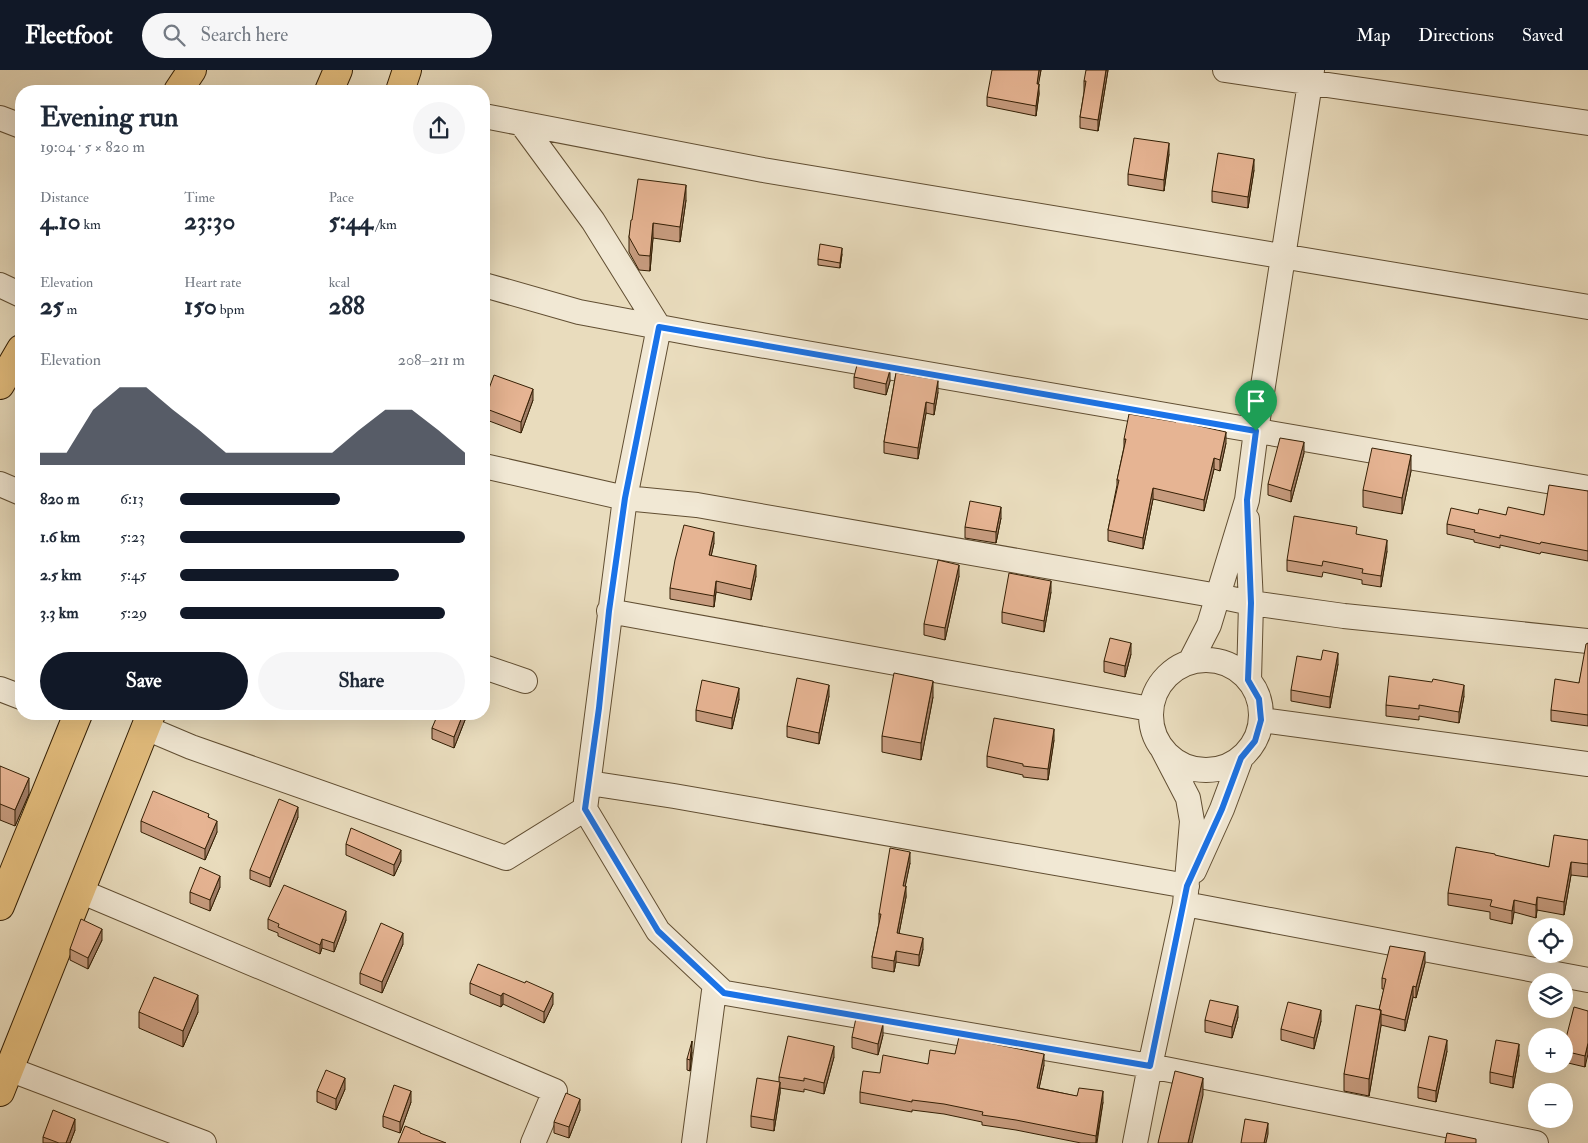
<!DOCTYPE html>
<html lang="en">
<head>
<meta charset="utf-8">
<style>
  body { margin:0; font-family:"IM FELL Double Pica",serif; background:#f6f6f7; color:#1f2937; height:100vh; display:flex; flex-direction:column; font-size:19px; white-space:nowrap }
  * { box-sizing:border-box; margin:0 }
  p { font-size:16px; color:#747a83 }
  .icon { flex:none; width:28px; height:28px; fill:none; stroke:currentColor; stroke-width:2; stroke-linecap:round; stroke-linejoin:round }
  .map { position:relative; flex:1; overflow:hidden }
  .details { position:absolute; left:15px; top:15px; width:475px; height:635px; display:flex; flex-direction:column; background:#fff; border-radius:20px; box-shadow:0 5px 20px #0002 }
  .details>* { flex:none }
  .tools { position:absolute; left:1528px; top:848px; display:grid; gap:10px }
  .tools a { display:grid; place-items:center; width:45px; height:45px; border-radius:50%; background:#fff; box-shadow:0 5px 20px #0002; font-size:25px }
  .pin { position:absolute; display:grid; place-items:center; width:42px; height:42px; color:#fff; margin:-51px -21px; border-radius:50% 50% 50% 0; rotate:-45deg; box-shadow:0 0 5px #0007 }
  .pin .icon { rotate:45deg }
  .round { display:grid; place-items:center; flex:none; width:52px; height:52px; border-radius:26px; background:#f6f6f7 }
  .overview { display:flex; align-items:center; justify-content:space-between; height:85px; padding:0 25px }
  h1 { font-size:28px; font-weight:700; line-height:38px }
  .metrics { display:grid; grid-template-columns:repeat(3,1fr); gap:8px; height:85px; padding:5px 25px }
  .metrics div { display:grid; align-content:center }
  .metrics b { font-size:25px; font-weight:700 }
  .metrics small { font-size:14px; font-weight:400 }
  .metrics p { font-size:14px }
  .chart { height:140px; padding:10px 25px }
  .chart p { display:flex; justify-content:space-between }
  .chart svg { width:100%; height:90px; margin-top:5px; fill:#111827; opacity:.7 }
  .button { display:flex; gap:10px; margin-top:auto; padding:10px 25px }
  .button a { flex:1; height:58px; border-radius:30px; background:#111827; color:#fff; font-size:20px; font-weight:700; line-height:58px; text-align:center }
  .button a+a { background:#f6f6f7; color:#1f2937 }
  ul { padding:0 25px; list-style:none; font-size:16px }
  li { display:grid; grid-template-columns:80px 60px 1fr; align-items:center; height:38px }
  li i { height:12px; border-radius:6px; background:#111827 }
  header { display:flex; align-items:center; gap:30px; box-sizing:border-box; height:70px; padding:0 25px; background:#111827; color:#fff }
  header strong { font-size:24px }
  nav { display:flex; gap:28px; margin-inline-start:auto; font-size:18px }
  .search { width:350px; height:45px; background:#f6f6f7; display:flex; align-items:center; gap:12px; box-sizing:border-box; padding:0 18px; border-radius:28px; color:#747a83; font-size:19px }
  .map>svg:first-child { display:block }
  .lines { fill:none; stroke-linecap:round; stroke-linejoin:round }
  .minor-casing { stroke:#614e32; stroke-width:26 }
  .major-casing { stroke:#341f04; stroke-width:30 }
  .minor { stroke:#f1e8d4; stroke-width:24 }
  .major { stroke:#e4be7e; stroke-width:28 }
  .wall { fill:#c69b7e; stroke:#341f04 }
  .shaded-wall { fill:#a17e67; stroke:#341f04 }
  .building { fill:#e6b493; stroke:#341f04 }
  .route-casing { stroke:#fff; stroke-width:10 }
  .route { stroke:#1a73e8; stroke-width:6 }
</style>
</head>
<body>
<header>
<strong>Fleetfoot</strong>
<div class="search"><svg class="icon" aria-label="search" viewBox="0 0 24 24"><circle cx="10" cy="10" r="6"/><path d="M15 15l6 6"/></svg>Search here</div>
<nav><a>Map</a><a>Directions</a><a>Saved</a></nav>
</header>
<div class="map">
<svg width="1588" height="1073" viewBox="0 0 1588 1073">
  <rect width="100%" height="100%" fill="#e9dcbd"/>
  <filter id="stains"><feTurbulence type="fractalNoise" baseFrequency=".004" numOctaves="4"/><feColorMatrix values="0 0 0 0 .2 0 0 0 0 .09 0 0 0 0 .02 0 0 0 .5 -.17"/></filter>
  <radialGradient id="worn" r=".72"><stop offset=".6" stop-color="#630" stop-opacity="0"/><stop offset="1" stop-color="#630" stop-opacity=".3"/></radialGradient>
  <g class="lines">
    <g class="minor-casing">
      <path id="minor" d="M1225,0L1588,53
        M484,46L763,100L1588,237
        M0,48L21,56
        M521,53L593,151L659,257L625,428L585,739L658,861L724,923
        M0,215L21,225
        M484,215L579,242L702,265L1588,418
        M484,396L625,428L697,435L1218,526L1251,533L1344,546L1588,571
        M0,414L21,423
        M1247,449L1251,533L1249,610
        M609,541L1150,639
        M1151 645a55 55 0 1 1 110 0a55 55 0 1 1-110 0Z
        M1190,592L1209,555L1247,430L1256,361L1312,0
        M484,597L525,611
        M0,619L21,627
        M1261,650L1588,694
        M146,658L191,677L506,788L585,739
        M589,713L674,726L1187,816
        M1194,801L1222,739L1241,688
        M80,821L555,1021L533,1073
        M1185,834L1588,910
        M9,999L204,1073
        M694,1073L714,921L1150,996L1536,1073
        M1135,1073L1150,996L1185,834L1192,751L1188,728L1163,680"/>
    </g>
    <g class="major-casing">
      <path id="major" d="M178,21L192,0
        M329,21L338,0
        M400,21L407,0
        M0,315L21,279
        M0,836L78,644
        M0,1022L151,644"/>
    </g>
    <use href="#minor" class="minor"/>
    <use href="#major" class="major"/>
  </g>
  <path class="wall" d="M1017,0H1041L1038,14L1039,24L1036,46L987,36V27Z
    M1108,0L1098,61L1080,58V47L1084,22V11Z
    M1169,84L1164,121L1128,115V104Z
    M1254,100L1248,138L1212,132V121Z
    M686,130L680,172L653,168L650,201L639,200L629,182V167L632,150Z
    M842,184L840,198L818,195V189Z
    M896,303L938,322L934,345L926,343L918,389L884,383V372Z
    M854,307L890,311L886,325L854,318Z
    M533,330L521,363L484,349V332Z
    M1124,369L1226,373L1220,401L1214,399L1204,441L1153,429L1143,479L1108,471V460L1117,415V410L1124,377Z
    M1304,383L1291,432L1268,425V414Z
    M1411,401L1402,444L1363,437V420Z
    M1588,421V491L1541,482L1540,484L1500,475V478L1474,472V470L1447,464V454L1506,445H1544L1586,422Z
    M1001,448L996,473L965,468V457Z
    M1357,465L1387,481L1381,517L1362,514V510L1323,502L1322,507L1287,501V490Z
    M714,473L711,486L756,506L751,530L716,522L714,537L670,529V518Z
    M959,506L945,570L924,565V554Z
    M1051,522L1044,562L1002,553V542Z
    M1588,573V656L1551,651V640L1579,613Z
    M1131,584L1125,607L1104,602V591Z
    M1321,590L1338,594L1330,638L1291,631V620Z
    M829,626L819,674L787,667V656Z
    M1464,626L1459,653L1419,646V650L1386,646V635Z
    M933,627L921,690L882,682V666Z
    M739,629L732,659L696,651V640Z
    M465,644V650L454,678L432,669V658Z
    M1054,670L1048,710L1023,707V705L987,697V686Z
    M0,696L29,724L15,756L0,750Z
    M209,747L217,762L205,790L141,762V751Z
    M298,747L270,817L250,809V800Z
    M1588,770V807L1571,805L1564,845L1537,840L1536,848L1514,842L1512,854L1490,849V842L1448,835V823L1495,786L1549,797Z
    M346,774L401,791L394,806L346,785Z
    M910,793L905,816L906,827L899,863L923,879L919,896L896,892L894,902L872,898V887L879,853V844Z
    M220,817L210,841L190,833V822Z
    M268,849L346,850L334,882L322,878L320,884L278,866V863L268,859Z
    M102,870L88,899L70,890V879Z
    M403,874L382,923L360,914V903Z
    M1425,893L1416,928L1413,927L1405,961L1381,955L1369,1026L1344,1021V1004L1379,940L1384,919H1382V908Z
    M470,913L553,934L544,953L503,934L501,937L470,924Z
    M1588,941L1585,997L1564,992V976Z
    M139,942H198L183,977L139,958Z
    M1238,947L1232,968L1205,962V950Z
    M1321,951L1314,979L1281,970V959Z
    M883,965L878,985L852,978V967Z
    M1447,981L1436,1032L1418,1028V1017Z
    M692,982L690,1001L687,1000V989Z
    M955,984L1044,995L1039,1018L1103,1032L1097,1073H1081L1016,1060L982,1055V1052L944,1044L912,1040V1042L860,1033V1022L880,1003L928,994Z
    M1519,985L1513,1018L1490,1013V1002Z
    M834,987L824,1024L804,1019V1022L780,1018V1023L774,1061L751,1057V1046L779,1012V1007Z
    M345,1019L336,1040L317,1032V1021Z
    M411,1032L400,1063L383,1057V1046Z
    M580,1040L569,1068L554,1063V1052Z
    M75,1060L70,1073H43V1067Z"/>
  <path class="shaded-wall" d="M1039,0H1041L1037,23V14Z
    M1106,0H1108L1098,61V50Z
    M1039,14V24L1036,46V36Z
    M1169,73V84L1164,121V110Z
    M1254,89V100L1248,138V127Z
    M686,115V130L680,172V157Z
    M653,153V168L650,201V186Z
    M842,178V184L840,198V193Z
    M890,300V311L886,325V314Z
    M938,310V322L934,345V334Z
    M533,319V330L521,363V352Z
    M926,332V343L918,389V378Z
    M1226,362V373L1220,401V390Z
    M1304,372V383L1291,432V421Z
    M1411,385V401L1402,444V428Z
    M1214,388V399L1204,441V430Z
    M1153,418V429L1143,479V468Z
    M1001,437V448L996,473V462Z
    M714,462V473L709,496V485Z
    M1387,470V481L1381,517V506Z
    M756,495V506L751,530V519Z
    M959,495V506L945,570V558Z
    M716,511V522L714,537V526Z
    M1051,511V522L1044,562V551Z
    M1131,573V584L1125,607V596Z
    M1338,583V594L1330,638V627Z
    M933,611V627L921,690V673Z
    M829,615V626L819,674V663Z
    M1464,615V626L1459,653V642Z
    M739,618V629L732,659V648Z
    M463,644H465V650L454,678V667Z
    M1054,659V670L1048,710V699Z
    M29,708V724L15,756V740Z
    M298,737V747L270,817V808Z
    M217,751V762L205,790V779Z
    M401,780V791L394,806V795Z
    M910,782V793L903,827V816Z
    M1571,792V805L1564,845V832Z
    M220,806V817L210,841V830Z
    M906,816V827L897,874V863Z
    M1537,827V840L1536,848V835Z
    M1514,830V842L1512,854V841Z
    M346,841V850L334,882V873Z
    M102,859V870L88,899V888Z
    M403,863V874L382,923V912Z
    M923,868V879L919,896V885Z
    M322,869V878L320,884V875Z
    M896,881V892L894,902V891Z
    M1425,882V893L1416,928V917Z
    M1413,916V927L1405,961V950Z
    M503,923V934L501,937V926Z
    M553,923V934L544,953V942Z
    M198,925V942L183,977V961Z
    M1238,936V947L1232,968V957Z
    M1321,940V951L1314,979V968Z
    M1381,940V956L1369,1026V1009Z
    M883,954V965L878,985V974Z
    M1447,970V981L1436,1032V1021Z
    M692,971V982L690,1001V990Z
    M1588,973V984L1585,997V986Z
    M1519,974V985L1513,1018V1007Z
    M834,976V987L824,1024V1013Z
    M1044,984V995L1037,1028V1018Z
    M345,1008V1019L336,1040V1029Z
    M1203,1008V1025L1192,1073H1188Z
    M780,1012V1023L774,1061V1050Z
    M411,1021V1032L400,1063V1052Z
    M1103,1021V1032L1096,1073V1066Z
    M580,1029V1040L569,1068V1057Z
    M75,1049V1060L70,1073H66Z
    M1268,1053V1064L1266,1073H1264Z"/>
  <path class="building" d="M992,0H1039L1037,14H1039L1036,36L987,27Z
    M1086,0H1106L1098,50L1080,47L1086,11H1084Z
    M1134,68L1169,73L1164,110L1128,104Z
    M1218,83L1254,89L1248,127L1212,121Z
    M638,109L686,115L680,157L653,153L650,186L639,185L629,167L631,150H632Z
    M820,174L842,178L840,193L818,189Z
    M857,295L890,300L886,314L854,307Z
    M896,303L938,310L934,334L926,332L918,378L884,372Z
    M494,305L533,319L521,352L484,338V332Z
    M1129,344L1176,352L1177,351L1226,362L1220,390L1214,388L1204,430L1153,418L1143,468L1108,460L1119,410H1117L1126,369H1124Z
    M1280,368L1304,372L1291,421L1268,414Z
    M1372,378L1411,385L1402,428L1363,420Z
    M1549,415L1588,421V481L1541,472L1540,474L1500,465V468L1474,462L1475,460L1447,454L1451,438L1478,444L1479,439L1506,445L1508,437L1544,445Z
    M970,431L1001,437L996,462L965,457Z
    M1294,446L1357,457L1356,464L1387,470L1381,506L1362,503L1363,499L1323,491L1322,496L1287,490Z
    M684,455L714,462L709,485L756,495L751,519L716,511L714,526L670,518L675,490Z
    M938,490L959,495L945,558L924,554Z
    M1009,503L1051,511L1044,551L1002,542Z
    M1110,568L1131,573L1125,596L1104,591Z
    M1588,573V645L1551,640L1555,609L1579,613L1586,574Z
    M1323,580L1338,583L1330,627L1291,620L1297,586L1321,590Z
    M894,603L933,611L921,673L882,666Z
    M1389,606L1432,612L1433,609L1464,615L1459,642L1419,635V639L1386,635Z
    M797,608L829,615L819,663L787,656Z
    M702,610L739,618L732,648L696,640Z
    M438,644H463L454,667L432,658Z
    M994,648L1054,659L1048,699L1023,696V694L987,686Z
    M0,696L29,708L15,740L0,734Z
    M153,721L209,744L208,747L217,751L205,779L141,751Z
    M279,729L298,737L270,808L250,800Z
    M351,758L401,780L394,795L346,774Z
    M1554,765L1588,770V794L1571,792L1564,832L1537,827L1536,835L1514,830L1512,841L1490,836L1492,830L1448,823L1456,777L1495,784V785L1549,797Z
    M890,778L910,782L903,816H906L897,863L923,868L919,885L896,881L894,891L872,887L881,844H879Z
    M200,797L220,806L210,830L190,822Z
    M284,815L346,841L334,873L322,869L320,875L278,857L279,854L268,849Z
    M81,849L102,859L88,888L70,879Z
    M381,853L403,863L382,912L360,903Z
    M1390,876L1425,882L1416,917L1413,916L1405,950L1381,944V940H1379L1386,909L1382,908Z
    M478,894L525,913L526,911L553,923L544,942L503,923L501,926L470,913Z
    M154,907L198,925L183,961L139,942Z
    M1210,930L1238,936L1232,957L1205,950Z
    M1288,932L1321,940L1314,968L1281,959Z
    M1356,935L1381,940L1369,1009L1344,1004Z
    M1574,937L1588,941V973L1585,986L1564,981V976Z
    M856,948L883,954L878,974L852,967Z
    M788,966L834,976L824,1013L804,1008V1011L779,1007Z
    M1429,966L1447,970L1436,1021L1418,1017Z
    M959,967L1044,984L1037,1018L1077,1026L1079,1018L1103,1021L1096,1066L1016,1050L982,1045L983,1042L944,1034L912,1030V1032L860,1022L863,1001L880,1003L883,985L928,994L930,980L955,984Z
    M1496,970L1519,974L1513,1007L1490,1002Z
    M692,971L690,990L687,989Z
    M326,1000L345,1008L336,1029L317,1021Z
    M1175,1001L1203,1008L1188,1073H1158Z
    M757,1008L780,1012L774,1050L751,1046Z
    M394,1015L411,1021L400,1052L383,1046Z
    M566,1023L580,1029L569,1057L554,1052Z
    M53,1040L75,1049L66,1073H59L43,1067Z
    M1245,1049L1268,1053L1264,1073H1241Z
    M405,1056L420,1062V1063L446,1073H398Z
    M1447,1063L1476,1069V1073H1445Z"/>
  <g class="lines">
    <g class="route-casing">
      <path id="route" d="M659,257L1256,361L1247,430L1251,533L1248,610L1259,629L1261,650L1255,671L1241,688L1222,739L1187,816L1150,996L724,923L658,861L585,739L599,638L609,541L625,428Z"/>
    </g>
    <use href="#route" class="route"/>
  </g>
  <rect width="100%" height="100%" filter="url(#stains)"/>
  <rect width="100%" height="100%" fill="url(#worn)"/>
</svg>
<div class="tools">
<a><svg class="icon" aria-label="locate" viewBox="0 0 24 24"><circle cx="12" cy="12" r="6"/><path d="M12 2v4M12 18v4M2 12h4M18 12h4"/></svg></a>
<a><svg class="icon" aria-label="layers" viewBox="0 0 24 24"><path d="M12 4l9 5-9 5-9-5zM3 14l9 5 9-5"/></svg></a>
<a>+</a>
<a>−</a>
</div>
<div class="pin" style="left:1256px;top:361px;background:#1e9e55"><svg class="icon" aria-label="arrive" viewBox="0 0 24 24"><path d="M6 21V4h12l-3 4 3 4H6"/></svg></div>
<section class="details">
<div class="overview"><div><h1>Evening run</h1><p>19:04 · 5 × 820 m</p></div><a class="round"><svg class="icon" aria-label="share" viewBox="0 0 24 24"><path d="M12 15V3M7 8l5-5 5 5M5 13v7h14v-7"/></svg></a></div>
<div class="metrics">
<div><p>Distance</p><b>4.10<small> km</small></b></div>
<div><p>Time</p><b>23:30</b></div>
<div><p>Pace</p><b>5:44<small> /km</small></b></div>
</div>
<div class="metrics">
<div><p>Elevation</p><b>25<small> m</small></b></div>
<div><p>Heart rate</p><b>150<small> bpm</small></b></div>
<div><p>kcal</p><b>288</b></div>
</div>
<div class="chart"><p><span>Elevation</span>208–211 m</p>
<svg viewBox="0 0 160 44" preserveAspectRatio="none"><path d="M0 44V38L10 38L20 17L30 6L40 6L50 17L60 27L70 38L80 38L90 38L100 38L110 38L120 27L130 17L140 17L150 27L160 38V44z"/></svg>
</div>
<ul>
<li><b>820 m</b>6:13<i style="width:56%"></i></li>
<li><b>1.6 km</b>5:23<i style="width:100%"></i></li>
<li><b>2.5 km</b>5:45<i style="width:77%"></i></li>
<li><b>3.3 km</b>5:29<i style="width:93%"></i></li>
</ul>
<div class="button"><a>Save</a><a>Share</a></div>
</section>
</div>
</body>
</html>
